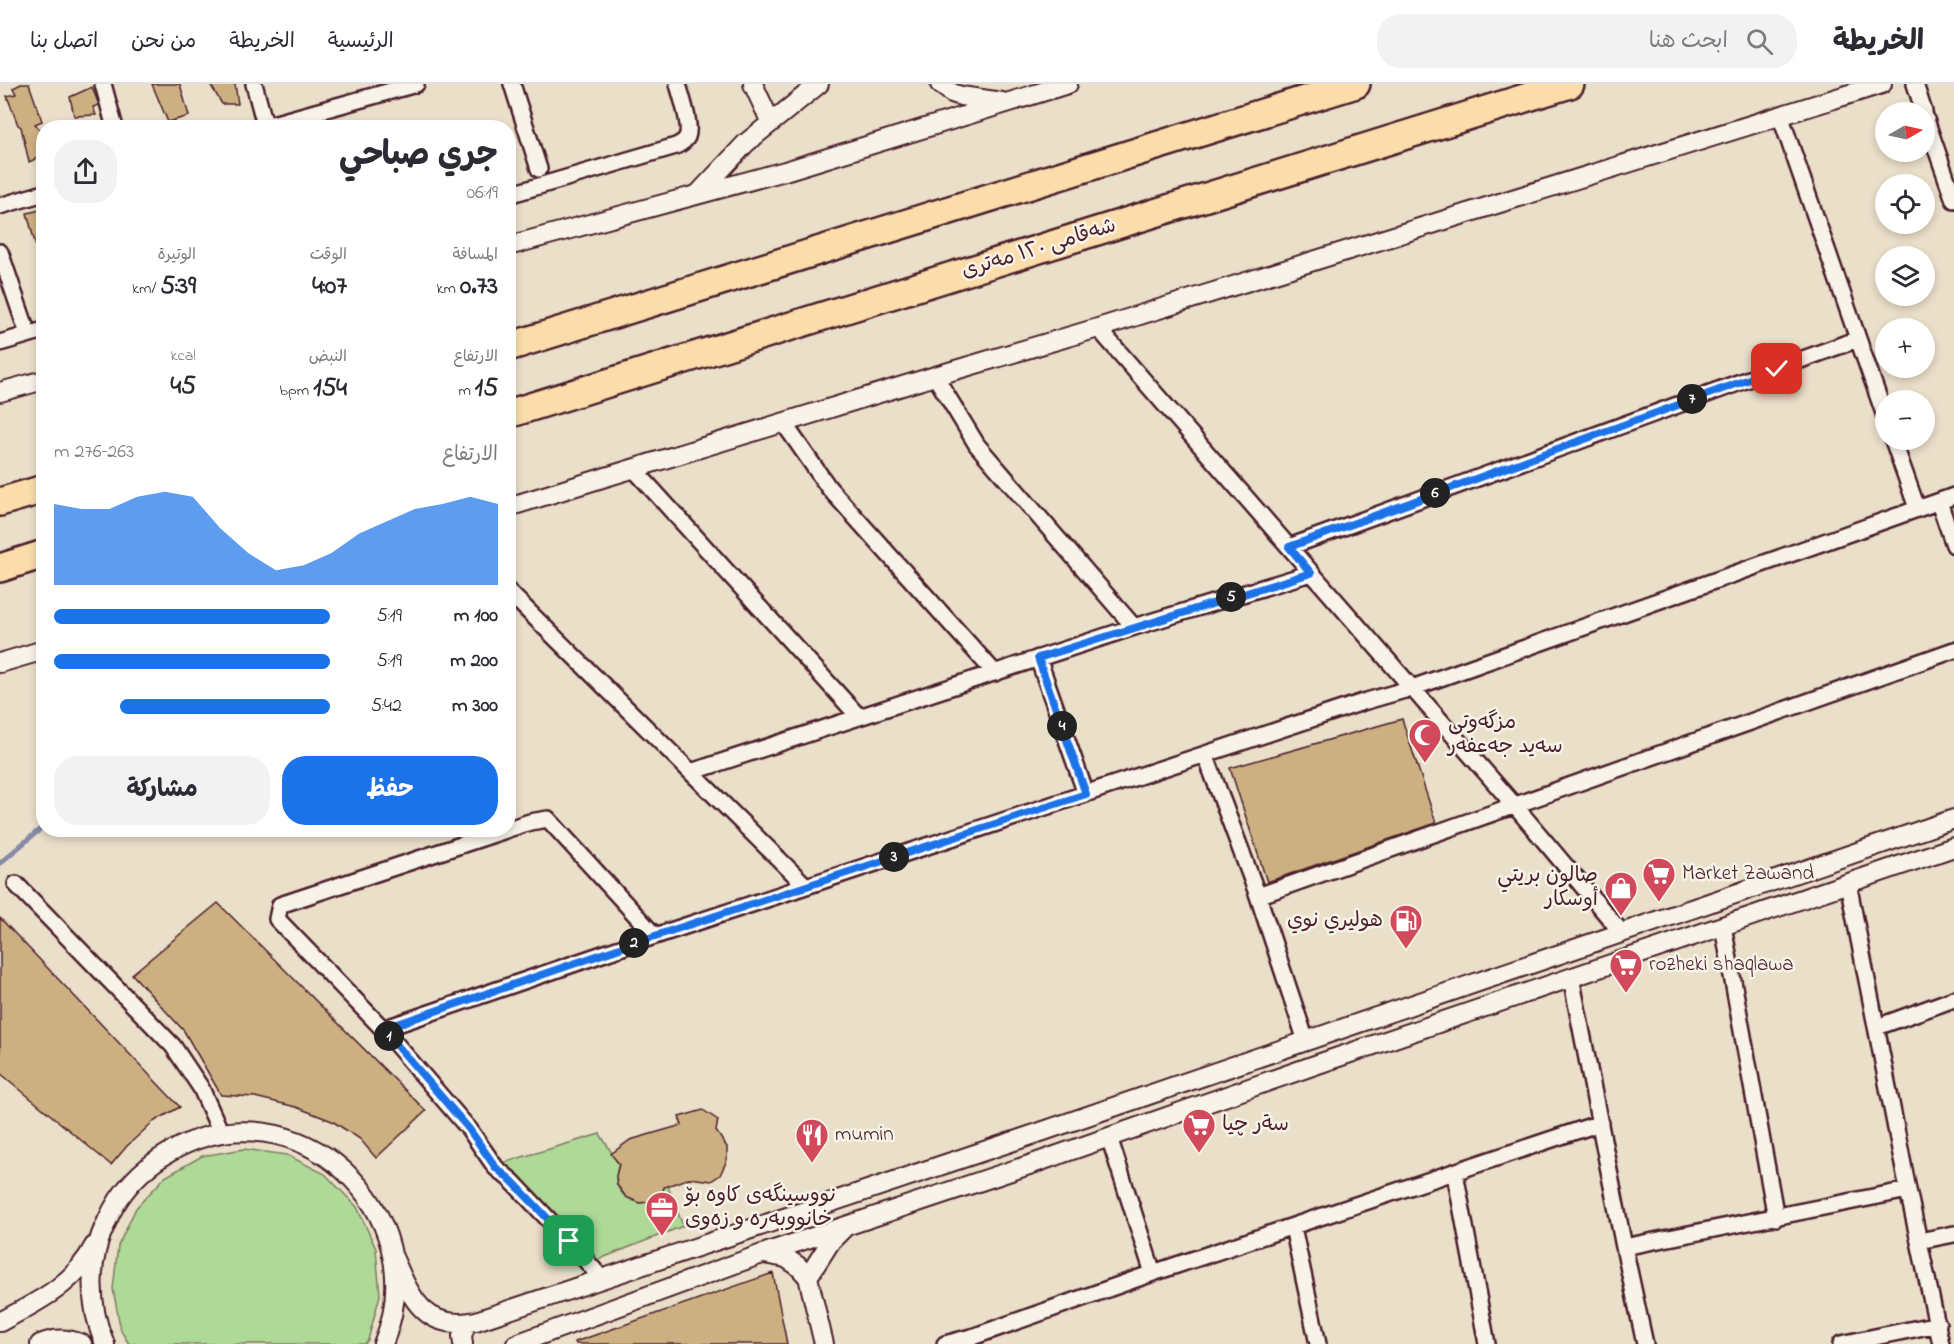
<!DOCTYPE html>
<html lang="ar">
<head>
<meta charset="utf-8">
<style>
  body { margin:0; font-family:"Indie Flower","Playpen Sans Arabic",sans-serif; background:#f2f2f3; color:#2b2b33; direction:rtl; height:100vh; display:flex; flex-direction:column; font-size:22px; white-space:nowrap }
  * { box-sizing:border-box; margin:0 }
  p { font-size:20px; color:#7c7c81 }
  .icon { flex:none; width:33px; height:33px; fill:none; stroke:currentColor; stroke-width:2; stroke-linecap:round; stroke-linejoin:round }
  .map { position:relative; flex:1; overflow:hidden; direction:ltr }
  .drawer { position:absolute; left:36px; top:36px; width:480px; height:717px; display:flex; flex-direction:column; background:#fff; border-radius:24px; box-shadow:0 3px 9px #0003; direction:rtl }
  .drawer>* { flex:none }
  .needle { width:39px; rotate:81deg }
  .tools { position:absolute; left:1875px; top:18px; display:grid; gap:12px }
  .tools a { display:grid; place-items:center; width:60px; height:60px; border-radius:50%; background:#fff; box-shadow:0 3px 9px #0003; font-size:30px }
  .pin { position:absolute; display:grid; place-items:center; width:51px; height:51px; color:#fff; margin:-26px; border-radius:12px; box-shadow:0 3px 9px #0006 }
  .km { position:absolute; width:30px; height:30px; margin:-15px; border-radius:50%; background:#222; color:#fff; font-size:16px; line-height:30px; text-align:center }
  .round { display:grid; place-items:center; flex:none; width:63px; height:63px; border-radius:24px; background:#f2f2f3 }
  .overview { display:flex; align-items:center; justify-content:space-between; height:102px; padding:0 18px }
  h1 { font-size:33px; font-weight:700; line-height:45px }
  .stats { display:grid; grid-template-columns:repeat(3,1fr); gap:9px; height:102px; padding:6px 18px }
  .stats div { display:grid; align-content:center }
  .stats b { font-size:26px; font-weight:700 }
  .stats small { font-size:16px; font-weight:400 }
  .stats p { font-size:16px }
  .chart { height:168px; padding:12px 18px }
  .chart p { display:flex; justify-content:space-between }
  .chart svg { width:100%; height:108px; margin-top:6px; fill:#1a73e8; opacity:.7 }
  .action { display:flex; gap:12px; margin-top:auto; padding:12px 18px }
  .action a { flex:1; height:69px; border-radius:24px; background:#1a73e8; color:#fff; font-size:24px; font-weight:700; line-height:69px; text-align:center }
  .action a+a { background:#f2f2f3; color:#2b2b33 }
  ul { padding:0 18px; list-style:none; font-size:20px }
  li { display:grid; grid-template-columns:96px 72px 1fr; align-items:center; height:45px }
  li i { height:15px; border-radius:8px; background:#1a73e8 }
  header { display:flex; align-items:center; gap:36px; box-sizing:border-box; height:84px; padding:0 30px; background:#fff; border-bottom:2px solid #e1e1e2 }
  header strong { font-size:28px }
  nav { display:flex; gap:33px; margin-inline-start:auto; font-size:21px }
  .search { width:420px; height:54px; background:#f2f2f3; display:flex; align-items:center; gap:15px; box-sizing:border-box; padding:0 21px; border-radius:24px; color:#7c7c81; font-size:22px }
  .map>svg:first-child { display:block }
  .green { fill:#aed997; stroke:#7c7c61; stroke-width:1.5 }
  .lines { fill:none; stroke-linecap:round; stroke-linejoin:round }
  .stream { stroke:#858aa5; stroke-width:5 }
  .building { fill:#cdb082; stroke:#4a1f2b; stroke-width:1.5 }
  .minor-casing { stroke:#4a1f2b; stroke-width:20 }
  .tertiary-casing { stroke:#4a1f2b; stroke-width:22 }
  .motorway-casing { stroke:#4a1f2b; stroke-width:32 }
  .minor { stroke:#f7f3e8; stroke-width:15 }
  .tertiary { stroke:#f7f3e8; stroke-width:18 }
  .motorway { stroke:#faddab; stroke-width:27 }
  .route-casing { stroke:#fff; stroke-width:12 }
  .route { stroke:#1a73e8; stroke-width:8 }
  .labels { text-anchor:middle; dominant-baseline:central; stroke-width:5; stroke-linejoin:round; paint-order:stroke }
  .street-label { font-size:21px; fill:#4a1f2b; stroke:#f7f3e8 }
  .poi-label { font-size:21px; fill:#4a1f2b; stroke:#f7f3e8; text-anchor:start }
</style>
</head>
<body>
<header>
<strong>الخريطة</strong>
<div class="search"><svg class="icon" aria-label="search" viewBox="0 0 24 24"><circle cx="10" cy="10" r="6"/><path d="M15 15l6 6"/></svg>ابحث هنا</div>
<nav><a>الرئيسية</a><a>الخريطة</a><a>من نحن</a><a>اتصل بنا</a></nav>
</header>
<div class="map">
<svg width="1954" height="1260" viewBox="0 0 1954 1260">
  <rect width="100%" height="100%" fill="#eadfc9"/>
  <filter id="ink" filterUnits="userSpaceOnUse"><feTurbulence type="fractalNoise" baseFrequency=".0167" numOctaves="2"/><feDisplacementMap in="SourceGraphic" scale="12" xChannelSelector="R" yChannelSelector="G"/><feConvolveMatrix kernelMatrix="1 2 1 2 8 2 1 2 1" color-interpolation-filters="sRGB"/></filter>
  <g filter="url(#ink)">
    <path class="green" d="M600,1050L619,1080C617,1086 615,1093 617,1100C623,1121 657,1127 664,1103L668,1102L683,1142L597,1176L502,1079Z
      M244,1065L287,1071L325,1090L357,1123L376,1165L380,1211L368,1256L365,1260H129L121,1247L113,1205L118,1162L136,1124L165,1093L202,1072Z"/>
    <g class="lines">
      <path class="stream" d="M0,779L44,742"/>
    </g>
    <path class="building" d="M21,0H29L42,37L35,40L44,50V71L29,78L21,43L18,41L7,12L16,10L13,4Z
      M152,0H180L189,32L168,38Z
      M210,0H235L238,20H222Z
      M92,3L99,21L93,23L96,31L74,32L70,13Z
      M44,125V173L39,174L27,129Z
      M1402,635L1436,739L1267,798L1230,684Z
      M218,819L426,1027L376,1074L360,1055L332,1037L296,1023L255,1013L221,1011L184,947L132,890Z
      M0,834L180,1023L153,1038L127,1062L111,1081L0,989Z
      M703,1026L718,1036L716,1047L727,1063V1076L720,1091L711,1097L690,1094L664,1103L662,1111L655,1117L640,1119L626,1113L617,1101L616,1092L619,1080L611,1070L630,1056L682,1041L679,1033Z
      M773,1189L787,1260H576L575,1258Z"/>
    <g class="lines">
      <g class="minor-casing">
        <path id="minor" d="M103,0L115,44
          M254,0L265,41
          M512,0L539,85
          M1915,0L1924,28
          M1924,30L1954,116
          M1780,31L1886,335
          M258,44L416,0
          M508,111L676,62C680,60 685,57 687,53C692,42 681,12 678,0
          M0,122L44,109
          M0,168L28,250
          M1098,244L1515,722L1622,849
          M0,259L44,246
          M935,292L977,361L1134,543
          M783,338L829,404L995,589
          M1893,356L1917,424
          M633,384L859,633
          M1939,418L1954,461
          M1289,463L1858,255
          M508,507L806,802
          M1038,574L1086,710
          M1205,670L1258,812L1306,957
          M691,688L1134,543L1311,489
          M508,745L530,738L548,735L655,852
          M506,746L280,821L277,835L383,945L469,1045L496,1084L512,1097L569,1157L602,1195
          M1848,799L1908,1106L1941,1260
          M16,800L173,962L201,1004L221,1049
          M1258,812L1954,566
          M1723,842L1776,1134
          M1571,893L1624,1163L1645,1260
          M1877,943L1954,915
          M383,945L655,852L1363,618L1412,604L1954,412
          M1109,1053L1153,1189
          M1455,1089L1487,1260
          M1293,1143L1318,1260
          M1919,1157L1954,1150
          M1624,1163L1908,1106
          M945,1260L975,1252L1153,1189L1600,1039
          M1841,1260L1938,1240"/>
      </g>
      <g class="tertiary-casing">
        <path id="tertiary" d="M753,0L771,39
          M940,0L952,9L961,12L1002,18
          M699,109L746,59L819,0
          M508,162L785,87L1068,0
          M0,308L44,296
          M508,423L935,292L1098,244L1882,0
          M0,579L44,566
          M764,1170L786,1174L798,1182L808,1193L824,1260
          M393,1173C411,1213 424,1248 476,1237L1026,1053L1954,735
          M808,1193L831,1157L844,1144
          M0,1238C37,1218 74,1201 94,1162
          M40,1260C55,1254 66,1254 82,1260
          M105,1260C88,1221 88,1175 107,1137C120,1107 142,1084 170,1068C296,995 438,1128 383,1260
          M463,1260L462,1252L466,1239
          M516,1260L762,1170L1035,1079L1315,981L1954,763"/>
      </g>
      <g class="motorway-casing">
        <path id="motorway" d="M508,263L1356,0
          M508,330L1570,0
          M0,418L44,405
          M0,484L44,470"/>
      </g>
      <use href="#minor" class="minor"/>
      <use href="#tertiary" class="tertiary"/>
      <use href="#motorway" class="motorway"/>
    </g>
  </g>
  <g class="lines" filter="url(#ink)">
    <g class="route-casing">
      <path id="route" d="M569,1157L512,1097L496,1084L469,1045L383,945L655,852L1086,710L1038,574L1311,489L1289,463L1777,285"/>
    </g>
    <use href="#route" class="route"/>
  </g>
  <defs>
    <g id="mosque-pin" transform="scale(1.725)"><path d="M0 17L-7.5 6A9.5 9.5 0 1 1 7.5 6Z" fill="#d1495b" stroke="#f7f3e8"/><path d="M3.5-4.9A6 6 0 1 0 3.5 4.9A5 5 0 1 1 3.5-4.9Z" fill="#fff"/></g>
    <g id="supermarket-pin" transform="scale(1.725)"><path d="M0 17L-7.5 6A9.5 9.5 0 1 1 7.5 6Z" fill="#d1495b" stroke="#f7f3e8"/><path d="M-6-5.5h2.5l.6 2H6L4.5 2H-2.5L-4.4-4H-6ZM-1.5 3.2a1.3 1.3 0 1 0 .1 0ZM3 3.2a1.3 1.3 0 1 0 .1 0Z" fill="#fff"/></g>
    <g id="shop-pin" transform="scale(1.725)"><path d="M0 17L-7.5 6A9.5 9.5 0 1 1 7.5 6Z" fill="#d1495b" stroke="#f7f3e8"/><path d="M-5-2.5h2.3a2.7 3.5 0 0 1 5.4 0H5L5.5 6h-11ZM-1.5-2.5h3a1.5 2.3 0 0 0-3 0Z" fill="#fff"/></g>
    <g id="fuel-pin" transform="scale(1.725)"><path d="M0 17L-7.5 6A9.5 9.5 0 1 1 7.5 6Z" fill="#d1495b" stroke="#f7f3e8"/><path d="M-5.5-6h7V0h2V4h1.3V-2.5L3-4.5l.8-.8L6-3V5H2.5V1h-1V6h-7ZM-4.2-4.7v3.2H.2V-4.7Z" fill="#fff"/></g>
    <g id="restaurant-pin" transform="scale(1.725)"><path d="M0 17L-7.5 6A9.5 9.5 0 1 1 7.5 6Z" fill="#d1495b" stroke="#f7f3e8"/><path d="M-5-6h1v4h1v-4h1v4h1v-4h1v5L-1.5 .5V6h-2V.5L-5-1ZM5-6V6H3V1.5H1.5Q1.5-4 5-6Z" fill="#fff"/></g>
    <g id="office-pin" transform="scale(1.725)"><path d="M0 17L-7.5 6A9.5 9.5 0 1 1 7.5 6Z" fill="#d1495b" stroke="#f7f3e8"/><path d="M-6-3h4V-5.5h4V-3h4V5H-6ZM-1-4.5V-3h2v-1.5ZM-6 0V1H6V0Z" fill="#fff"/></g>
  </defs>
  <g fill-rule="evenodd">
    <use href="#mosque-pin" x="1425" y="651"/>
    <use href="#supermarket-pin" x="1659" y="790"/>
    <use href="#shop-pin" x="1621" y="804"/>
    <use href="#fuel-pin" x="1406" y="837"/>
    <use href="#supermarket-pin" x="1626" y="881"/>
    <use href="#supermarket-pin" x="1199" y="1041"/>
    <use href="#restaurant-pin" x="812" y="1051"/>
    <use href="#office-pin" x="662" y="1124"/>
  </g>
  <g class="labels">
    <g class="street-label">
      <text transform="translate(1039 165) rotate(-17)">شەقامی ١٢٠ مەتری</text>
    </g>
    <g class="poi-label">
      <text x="1448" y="639">مزگەوتی<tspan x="1448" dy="24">سەید جەعفەر</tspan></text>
      <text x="1682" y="790">Market Zawand</text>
      <text x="1598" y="792" text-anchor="end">صالون بريتي<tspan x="1598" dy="24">أوسكار</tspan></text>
      <text x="1383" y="837" text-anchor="end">هوليري نوي</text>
      <text x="1649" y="881">rozheki shaqlawa</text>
      <text x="1222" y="1041">سةر چيا</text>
      <text x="835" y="1051">mumin</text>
      <text x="685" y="1112">نووسینگەی کاوە بۆ<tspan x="685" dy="24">خانووبەرە و زەوی</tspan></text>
    </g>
  </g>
</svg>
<div class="tools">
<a><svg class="needle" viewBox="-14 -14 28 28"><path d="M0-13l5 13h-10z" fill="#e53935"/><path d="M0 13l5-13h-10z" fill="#7c7c81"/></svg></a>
<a><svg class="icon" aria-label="locate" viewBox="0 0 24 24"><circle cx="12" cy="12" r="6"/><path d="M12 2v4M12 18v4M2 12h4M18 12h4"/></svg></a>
<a><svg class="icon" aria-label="layers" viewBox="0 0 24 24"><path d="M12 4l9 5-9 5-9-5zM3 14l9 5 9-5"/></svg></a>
<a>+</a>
<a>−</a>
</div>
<div class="pin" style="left:569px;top:1157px;background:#1e9e55"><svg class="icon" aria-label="arrive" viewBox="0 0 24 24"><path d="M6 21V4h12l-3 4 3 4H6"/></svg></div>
<div class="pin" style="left:1777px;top:285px;background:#d93025"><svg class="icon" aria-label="check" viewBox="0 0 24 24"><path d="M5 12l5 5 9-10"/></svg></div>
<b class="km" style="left:389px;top:952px">1</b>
<b class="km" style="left:634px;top:859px">2</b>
<b class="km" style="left:894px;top:773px">3</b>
<b class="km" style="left:1062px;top:642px">4</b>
<b class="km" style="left:1231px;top:513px">5</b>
<b class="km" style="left:1435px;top:409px">6</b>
<b class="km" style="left:1692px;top:315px">7</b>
<section class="drawer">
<div class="overview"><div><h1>جري صباحي</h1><p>06:19</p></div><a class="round"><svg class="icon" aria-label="share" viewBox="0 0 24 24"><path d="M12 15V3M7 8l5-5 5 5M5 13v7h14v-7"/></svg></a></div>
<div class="stats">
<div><p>المسافة</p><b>0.73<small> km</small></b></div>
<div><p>الوقت</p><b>4:07</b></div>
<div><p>الوتيرة</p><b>5:39<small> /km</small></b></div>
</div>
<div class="stats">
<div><p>الارتفاع</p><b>15<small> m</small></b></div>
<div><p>النبض</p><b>154<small> bpm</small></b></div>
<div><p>kcal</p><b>45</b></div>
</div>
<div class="chart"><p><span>الارتفاع</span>263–276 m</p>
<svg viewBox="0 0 160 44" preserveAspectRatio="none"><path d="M0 44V11L10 13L20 13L30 8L40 6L50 8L60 21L70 31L80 38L90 36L100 31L110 23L120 18L130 13L140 11L150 8L160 11V44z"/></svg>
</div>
<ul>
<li><b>100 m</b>5:19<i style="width:100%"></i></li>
<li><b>200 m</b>5:19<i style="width:100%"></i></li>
<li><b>300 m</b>5:42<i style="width:76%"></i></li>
</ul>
<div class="action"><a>حفظ</a><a>مشاركة</a></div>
</section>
</div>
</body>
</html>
